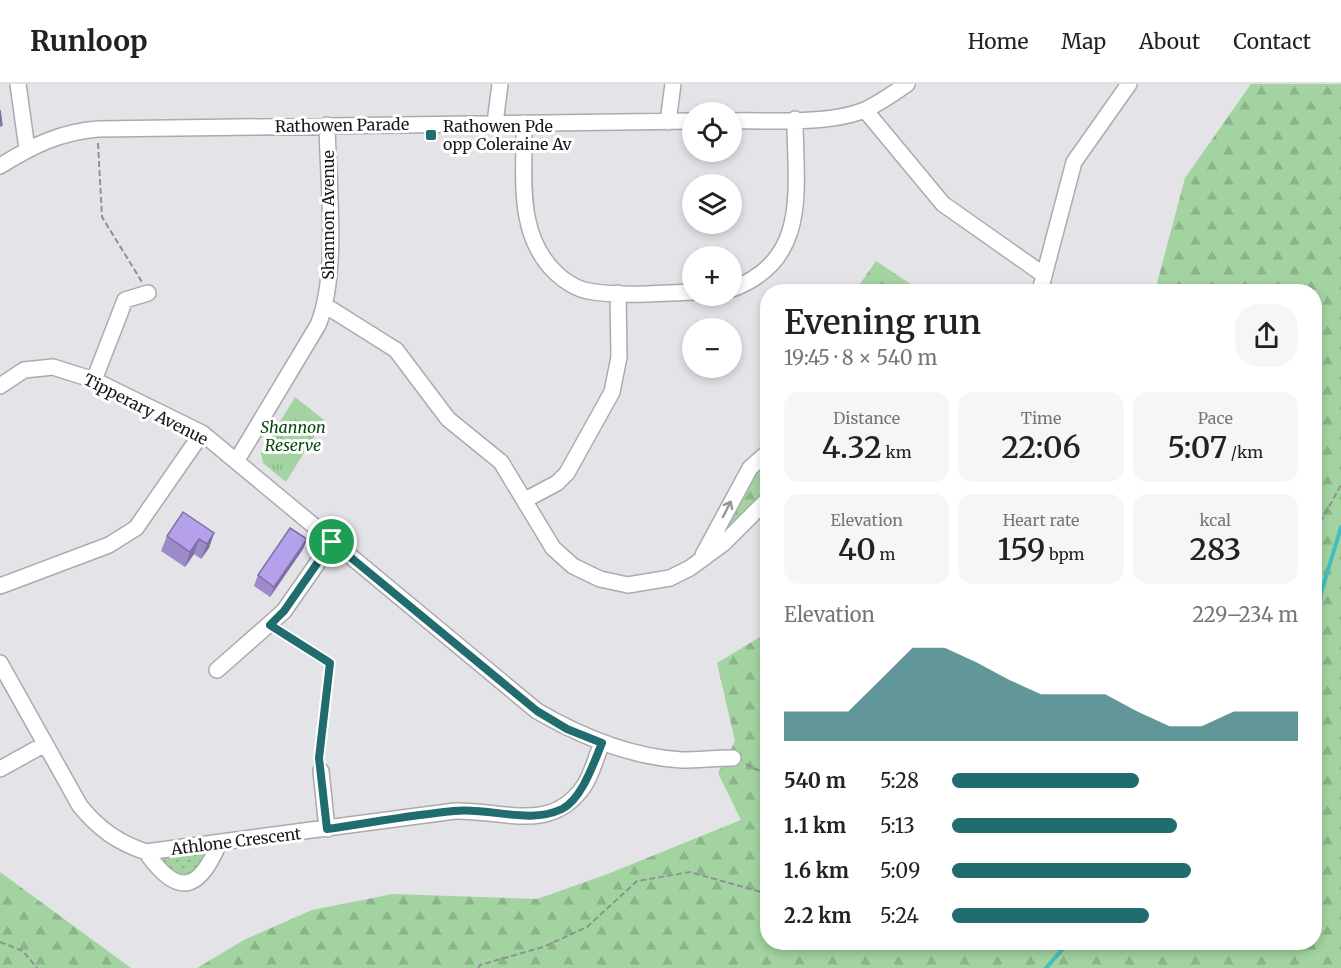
<!DOCTYPE html>
<html lang="en">
<head>
<meta charset="utf-8">
<style>
  body { margin:0; font-family:Merriweather,serif; background:#f6f6f6; color:#222; height:100vh; display:flex; flex-direction:column; font-size:22px; white-space:nowrap }
  * { box-sizing:border-box; margin:0 }
  p { font-size:20px; color:#767676 }
  .icon { flex:none; width:33px; height:33px; fill:none; stroke:currentColor; stroke-width:2; stroke-linecap:round; stroke-linejoin:round }
  .map { position:relative; flex:1; overflow:hidden }
  .details { position:absolute; left:760px; top:200px; width:562px; height:666px; display:flex; flex-direction:column; background:#fff; border-radius:24px; box-shadow:0 3px 9px #0003 }
  .details>* { flex:none }
  .fabs { position:absolute; left:682px; top:18px; display:grid; gap:12px }
  .fabs a { display:grid; place-items:center; width:60px; height:60px; border-radius:50%; background:#fff; box-shadow:0 3px 9px #0003; font-size:30px }
  .pin { position:absolute; display:grid; place-items:center; width:51px; height:51px; color:#fff; margin:-26px; border:3px solid #fff; border-radius:50%; box-shadow:0 2px 6px #0007 }
  .round { display:grid; place-items:center; flex:none; width:63px; height:63px; border-radius:24px; background:#f6f6f6 }
  .head { display:flex; align-items:center; justify-content:space-between; height:102px; padding:0 24px }
  h1 { font-size:33px; font-weight:600; line-height:45px }
  .figures { display:grid; grid-template-columns:repeat(3,1fr); gap:9px; height:102px; padding:6px 24px }
  .figures div { display:grid; align-content:center; border-radius:15px; background:#f6f6f6; text-align:center }
  .figures b { font-size:30px; font-weight:600 }
  .figures small { font-size:16px; font-weight:400 }
  .figures p { font-size:16px }
  .chart { height:168px; padding:12px 24px }
  .chart p { display:flex; justify-content:space-between }
  .chart svg { width:100%; height:108px; margin-top:6px; fill:#206c6f; opacity:.7 }
  ul { padding:0 24px; list-style:none; font-size:20px }
  li { display:grid; grid-template-columns:96px 72px 1fr; align-items:center; height:45px }
  li i { height:15px; border-radius:8px; background:#206c6f }
  header { display:flex; align-items:center; gap:36px; box-sizing:border-box; height:84px; padding:0 30px; background:#fff; border-bottom:2px solid #e0e0e0 }
  header strong { font-size:28px }
  nav { display:flex; gap:33px; margin-inline-start:auto; font-size:21px }
  .map>svg:first-child { display:block }
  .grass { fill:url(#grass-dots) }
  .forest { fill:url(#forest-firs) }
  .park { fill:url(#park-tufts) }
  .lines { fill:none; stroke-linecap:round; stroke-linejoin:round }
  .stream { stroke:#42bfc2; stroke-width:4 }
  .street-casing { stroke:#abaaae; stroke-width:18 }
  .path { stroke:#919194; stroke-width:2; stroke-dasharray:6 3; stroke-linecap:butt }
  .street { stroke:#fff; stroke-width:15 }
  .wall { fill:#9c8aca }
  .shaded-wall { fill:#7f70a4 }
  .building { fill:#b5a0eb; stroke:#7f70a4; stroke-width:1.5 }
  .oneway { stroke:#979798 }
  .route-casing { stroke:#fff; stroke-width:12 }
  .route { stroke:#206c6f; stroke-width:8 }
  .poi-dot { fill:#206c6f; stroke:#fff; stroke-width:2 }
  .labels { text-anchor:middle; dominant-baseline:central; stroke-width:6; stroke-linejoin:round; paint-order:stroke }
  .street-label { font-size:16px; fill:#18181a; stroke:#fff }
  .poi-label { font-size:16px; fill:#18181a; stroke:#fff; text-anchor:start }
  .park-label { font-size:16px; font-style:italic; fill:#06480b; stroke:#fff }
</style>
</head>
<body>
<header>
<strong>Runloop</strong>
<nav><a>Home</a><a>Map</a><a>About</a><a>Contact</a></nav>
</header>
<div class="map">
<svg width="1341" height="884" viewBox="0 0 1341 884">
  <defs>
    <pattern id="grass-dots" width="8" height="8" patternUnits="userSpaceOnUse" patternTransform="scale(1.5)"><rect width="8" height="8" fill="#a2d3a0"/><path d="M2 2h.1M6 6h.1" fill="none" stroke="#8bb489" stroke-width="1.8" stroke-linecap="round"/></pattern>
    <pattern id="forest-firs" width="22" height="20" patternUnits="userSpaceOnUse" patternTransform="scale(1.5)"><rect width="22" height="20" fill="#a2d3a0"/><path d="M5 1l3.5 6h-7zM16 11l3.5 6h-7z" fill="#8bb489"/></pattern>
    <pattern id="park-tufts" width="24" height="20" patternUnits="userSpaceOnUse" patternTransform="scale(1.5)"><rect width="24" height="20" fill="#a2d3a0"/><path d="M3 7l-1-3M5 7V3M7 7l1-3M15 17l-1-3M17 17v-4M19 17l1-3" fill="none" stroke="#8bb489"/></pattern>
  </defs>
  <rect width="100%" height="100%" fill="#e4e3e8"/>
  <path class="grass" d="M200,767L206,772V777L187,794L170,791L155,777L161,773Z"/>
  <path class="forest" d="M1251,0H1341V884H197L244,856L312,826L393,810L537,815L605,791L741,736L718,689L735,657L717,579L768,548V858H1316V207H1155L1185,94Z
    M876,177L921,207H855Z
    M768,374V406L724,451L721,450L753,389Z
    M0,788L131,884H0Z"/>
  <path class="park" d="M295,313L324,336L286,398L263,379L261,369Z"/>
  <g class="lines">
    <path class="stream" d="M1316,554L1321,509L1341,443
      M1046,884L1069,858"/>
    <g class="street-casing">
      <path id="street" d="M18,0L27,65
        M865,26L943,120L1044,191
        M732,37C771,36 831,41 867,25C881,18 894,9 907,0
        M668,38L673,0
        M495,39L500,0
        M524,39C525,91 515,150 556,189C564,197 577,205 588,207C622,213 659,209 693,208
        M0,82C32,62 60,48 98,45L693,37
        M732,205C811,176 795,103 795,35
        M1040,207L1074,78L1129,0
        M326,222L396,266L448,335L501,378L553,464L573,482L600,495L628,501L670,494L690,484L724,459L768,415
        M94,296L125,216L148,209
        M0,302L24,286L53,283L94,296L202,349L537,627C582,653 630,673 682,676C699,676 716,674 733,674
        M237,376L318,241C339,190 328,99 327,41
        M525,416L557,399L567,389L612,308L619,273L618,209
        M703,471L750,384L768,368
        M0,502L109,461L136,444L202,349
        M0,579L80,722C99,745 117,758 146,768L455,727C504,726 551,750 584,702C592,690 596,673 602,659
        M217,586L284,527L332,458
        M0,685L45,660
        M321,687L327,745
        M146,768C177,813 199,808 219,759"/>
    </g>
    <path class="path" d="M98,59L102,133L142,198
      M1316,446L1341,401
      M280,547L330,579L319,675
      M746,680L768,691
      M0,858L23,867L37,884
      M478,884L480,881L543,863L587,843L637,797L690,788L768,810"/>
    <use href="#street" class="street"/>
  </g>
  <path class="wall" d="M214,449L209,464L201,475L194,470L185,483L161,467L167,452Z
    M307,455L303,465L270,513L254,502L258,491Z"/>
  <path class="shaded-wall" d="M214,449L209,464L201,475L207,460Z
    M199,455L194,470L185,483L190,468Z
    M307,455L303,465L270,513L274,503Z"/>
  <path class="building" d="M0,26L2,41L0,42Z
    M183,428L214,449L207,460L199,455L190,468L167,452Z
    M290,444L307,455L274,503L258,491Z"/>
  <defs><path id="oneway-shaft" d="M-6 0H5M1.5-3L5.5 0L1.5 3" fill="none" stroke-width="1.6" stroke-linecap="round" stroke-linejoin="round" transform="scale(1.5)"/></defs>
  <use class="oneway" href="#oneway-shaft" transform="translate(727 425) rotate(-63)"/>
  <g class="lines">
    <g class="route-casing">
      <path id="route" d="M332,458L537,627L567,645L602,659C594,678 582,715 562,725C528,741 491,723 454,727C411,731 369,739 327,745L319,674L330,579L270,541L284,527Z"/>
    </g>
    <use href="#route" class="route"/>
  </g>
  <rect class="poi-dot" x="425" y="45" width="12" height="12" rx="3"/>
  <g class="labels">
    <g class="street-label">
      <text transform="translate(342 41) rotate(-1)">Rathowen Parade</text>
      <text transform="translate(328 131) rotate(-90)">Shannon Avenue</text>
      <text transform="translate(146 325) rotate(27)">Tipperary Avenue</text>
      <text transform="translate(236 757) rotate(-7)">Athlone Crescent</text>
    </g>
    <g class="poi-label">
      <text x="443" y="42">Rathowen Pde<tspan x="443" dy="18">opp Coleraine Av</tspan></text>
    </g>
    <g class="park-label">
      <text x="293" y="343">Shannon<tspan x="293" dy="18">Reserve</tspan></text>
    </g>
  </g>
</svg>
<div class="fabs">
<a><svg class="icon" aria-label="locate" viewBox="0 0 24 24"><circle cx="12" cy="12" r="6"/><path d="M12 2v4M12 18v4M2 12h4M18 12h4"/></svg></a>
<a><svg class="icon" aria-label="layers" viewBox="0 0 24 24"><path d="M12 4l9 5-9 5-9-5zM3 14l9 5 9-5"/></svg></a>
<a>+</a>
<a>−</a>
</div>
<div class="pin" style="left:332px;top:458px;background:#1e9e55"><svg class="icon" aria-label="arrive" viewBox="0 0 24 24"><path d="M6 21V4h12l-3 4 3 4H6"/></svg></div>
<section class="details">
<div class="head"><div><h1>Evening run</h1><p>19:45 · 8 × 540 m</p></div><a class="round"><svg class="icon" aria-label="share" viewBox="0 0 24 24"><path d="M12 15V3M7 8l5-5 5 5M5 13v7h14v-7"/></svg></a></div>
<div class="figures">
<div><p>Distance</p><b>4.32<small> km</small></b></div>
<div><p>Time</p><b>22:06</b></div>
<div><p>Pace</p><b>5:07<small> /km</small></b></div>
</div>
<div class="figures">
<div><p>Elevation</p><b>40<small> m</small></b></div>
<div><p>Heart rate</p><b>159<small> bpm</small></b></div>
<div><p>kcal</p><b>283</b></div>
</div>
<div class="chart"><p><span>Elevation</span>229–234 m</p>
<svg viewBox="0 0 160 44" preserveAspectRatio="none"><path d="M0 44V32L10 32L20 32L30 19L40 6L50 6L60 12L70 19L80 25L90 25L100 25L110 32L120 38L130 38L140 32L150 32L160 32V44z"/></svg>
</div>
<ul>
<li><b>540 m</b>5:28<i style="width:54%"></i></li>
<li><b>1.1 km</b>5:13<i style="width:65%"></i></li>
<li><b>1.6 km</b>5:09<i style="width:69%"></i></li>
<li><b>2.2 km</b>5:24<i style="width:57%"></i></li>
</ul>
</section>
</div>
</body>
</html>
